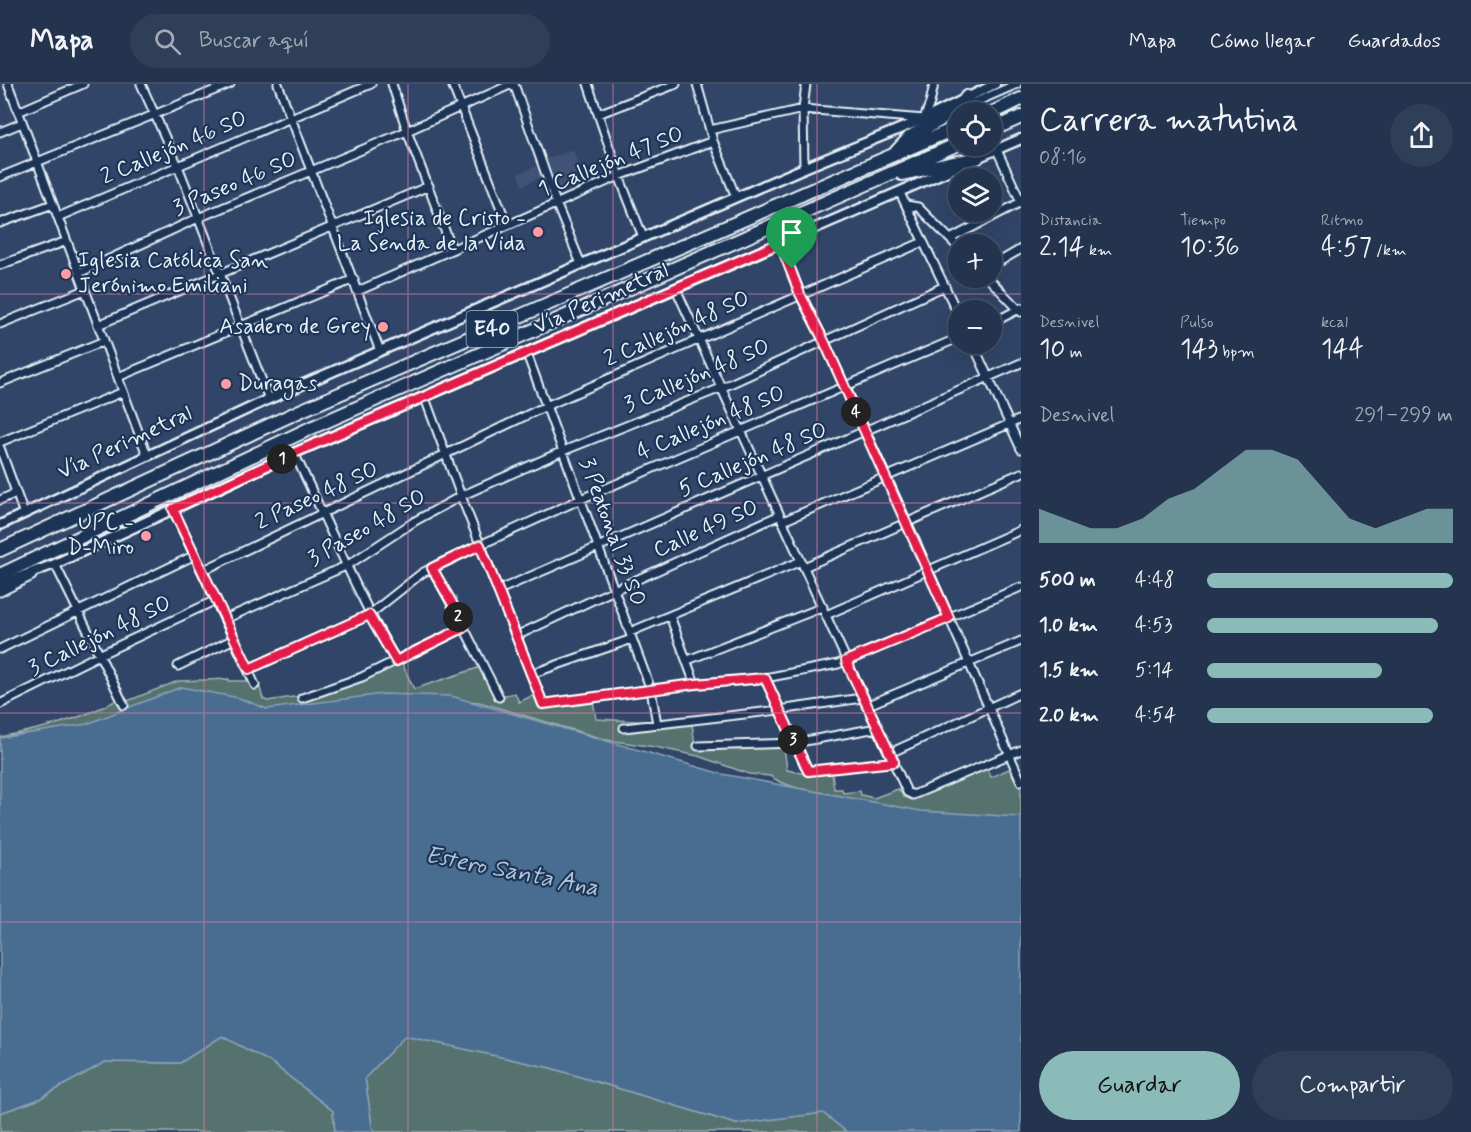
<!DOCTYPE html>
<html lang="es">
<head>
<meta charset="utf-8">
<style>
  body { margin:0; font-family:Mynerve,sans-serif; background:#303f58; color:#f1f3f6; height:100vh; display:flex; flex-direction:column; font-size:22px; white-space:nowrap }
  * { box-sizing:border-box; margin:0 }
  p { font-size:20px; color:#a3aab6 }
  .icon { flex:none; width:33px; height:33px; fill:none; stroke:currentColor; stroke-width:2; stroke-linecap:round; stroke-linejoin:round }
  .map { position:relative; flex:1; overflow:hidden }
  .panel { display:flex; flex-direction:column; background:#24344e; width:450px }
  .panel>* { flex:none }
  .buttons { position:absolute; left:948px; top:18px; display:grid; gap:12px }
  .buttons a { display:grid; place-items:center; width:54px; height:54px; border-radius:50%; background:#24344e; box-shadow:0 6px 24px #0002,0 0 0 2px #414f66; font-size:30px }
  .pin { position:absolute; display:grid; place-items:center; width:51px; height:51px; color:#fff; margin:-62px -26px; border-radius:50% 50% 50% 0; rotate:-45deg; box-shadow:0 0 6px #0007 }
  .pin .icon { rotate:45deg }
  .km { position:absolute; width:30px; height:30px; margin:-15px; border-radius:50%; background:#222; color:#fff; font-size:16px; line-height:30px; text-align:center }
  .round { display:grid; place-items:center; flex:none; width:63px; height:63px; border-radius:32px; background:#303f58 }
  .overview { display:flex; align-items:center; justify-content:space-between; height:102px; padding:0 18px }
  h1 { font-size:33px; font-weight:600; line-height:45px }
  .figures { display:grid; grid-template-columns:repeat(3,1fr); gap:9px; height:102px; padding:6px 18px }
  .figures div { display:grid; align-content:center }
  .figures b { font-size:26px; font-weight:600 }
  .figures small { font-size:16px; font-weight:400 }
  .figures p { font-size:16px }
  .chart { height:168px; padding:12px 18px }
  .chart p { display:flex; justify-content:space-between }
  .chart svg { width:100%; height:108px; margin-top:6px; fill:#8bbbb9; opacity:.7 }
  .primary-button { display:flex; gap:12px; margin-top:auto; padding:12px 18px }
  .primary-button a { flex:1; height:69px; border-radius:36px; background:#8bbbb9; color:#111; font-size:24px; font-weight:600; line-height:69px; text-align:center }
  .primary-button a+a { background:#303f58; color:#f1f3f6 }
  ul { padding:0 18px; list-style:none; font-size:20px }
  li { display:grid; grid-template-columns:96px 72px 1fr; align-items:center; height:45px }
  li i { height:15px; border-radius:8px; background:#8bbbb9 }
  header { display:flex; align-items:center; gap:36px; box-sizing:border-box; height:84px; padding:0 30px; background:#24344e; border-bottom:2px solid #414f66 }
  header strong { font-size:28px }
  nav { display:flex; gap:33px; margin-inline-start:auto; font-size:21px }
  .search { width:420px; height:54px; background:#303f58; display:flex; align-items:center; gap:15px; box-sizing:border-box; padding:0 21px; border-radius:33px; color:#a3aab6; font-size:22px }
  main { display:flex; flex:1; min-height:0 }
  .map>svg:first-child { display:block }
  .built { fill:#405377 }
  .green { fill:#57726e; stroke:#a0b2b3; stroke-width:1.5 }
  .water { fill:#4a6d90; stroke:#89a2ba; stroke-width:1.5 }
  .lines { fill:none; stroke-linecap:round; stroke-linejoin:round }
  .minor-casing { stroke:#e8f1f8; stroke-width:11 }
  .tertiary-casing { stroke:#e8f1f8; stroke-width:13 }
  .trunk-casing { stroke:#e8f1f8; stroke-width:16 }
  .minor { stroke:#1d3557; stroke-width:7 }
  .tertiary { stroke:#1d3557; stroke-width:8 }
  .trunk { stroke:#1d3557; stroke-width:12 }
  .route-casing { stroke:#fff; stroke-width:12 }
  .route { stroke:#e11d48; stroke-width:8 }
  .grid { fill:none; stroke:#d37aa2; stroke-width:1.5; stroke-opacity:0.55 }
  .poi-dot { fill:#ff9aa2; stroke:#1d3557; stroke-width:2 }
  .labels { text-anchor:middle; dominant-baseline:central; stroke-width:4.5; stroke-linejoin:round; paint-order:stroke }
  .shield { fill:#1d3557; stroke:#abb9c8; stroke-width:1.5 }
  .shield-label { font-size:21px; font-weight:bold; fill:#e8f1f8 }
  .street-label { font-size:22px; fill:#e8f1f8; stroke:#1d3557 }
  .poi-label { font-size:22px; fill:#e8f1f8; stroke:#1d3557; text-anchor:end }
  .water-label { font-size:24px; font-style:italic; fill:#b1c3d4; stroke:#1d3557 }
</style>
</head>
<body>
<header>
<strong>Mapa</strong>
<div class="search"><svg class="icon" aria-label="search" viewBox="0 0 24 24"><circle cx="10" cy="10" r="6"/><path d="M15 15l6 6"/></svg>Buscar aquí</div>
<nav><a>Mapa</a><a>Cómo llegar</a><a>Guardados</a></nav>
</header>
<main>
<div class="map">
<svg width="1021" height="1048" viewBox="0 0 1021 1048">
  <rect width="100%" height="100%" fill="#304568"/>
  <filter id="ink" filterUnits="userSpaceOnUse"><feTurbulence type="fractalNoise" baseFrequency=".0167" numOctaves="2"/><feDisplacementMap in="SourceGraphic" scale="12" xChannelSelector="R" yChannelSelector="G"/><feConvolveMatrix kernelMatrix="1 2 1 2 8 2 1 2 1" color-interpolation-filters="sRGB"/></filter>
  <g filter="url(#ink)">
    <path class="built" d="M573,66L585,100L559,109L547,75Z
      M536,82L541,93L522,102L518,90Z"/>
    <path class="green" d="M401,577L414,605L484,582L500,612L515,609L519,618L534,611L542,621L593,615L596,635L692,640L695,660L784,663L787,686L807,690L832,688L834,705H842L843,709L860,707L861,711L874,714L898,705L904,713H910L986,684L991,693L1009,685L1021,705V750L811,709L780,698L770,692L749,690L698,672L655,663L607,656L479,618L453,616L0,668V653C41,645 80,636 117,616L125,618L178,597L229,595V597H258L263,615L267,617L300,612Z
      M222,952L272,979L333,1027L335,1048H0V1029L37,1016L105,978L180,979Z
      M405,952L551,984L736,1040L823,1029L847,1048H373L365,994Z"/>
    <path class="water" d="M181,603L239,614L267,625L383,610L451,612L722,690L921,727L1021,733V1048H847L823,1029L736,1040L551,984L405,952L365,994L373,1048H335L333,1027L272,979L222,952L180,979L105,978L37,1016L0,1029V654L87,640Z"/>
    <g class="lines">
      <g class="minor-casing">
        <path id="minor" d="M8,0L147,371
          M141,0L178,82L269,315
          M278,0L380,267
          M392,0L407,47L452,165
          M452,0L507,140
          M514,0L556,119L581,180
          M588,0L619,92L643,153
          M697,0L713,57L736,113
          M962,24L1017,0
          M18,28L83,0
          M598,30L676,0
          M710,46L803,25L924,35L930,19L934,0
          M0,48L22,39
          M997,66L1021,118
          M804,84L803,25L806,0
          M0,93L230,0
          M900,109L958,230
          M906,121L918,123L958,163
          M58,133L371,0
          M0,139L53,120
          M950,155L1021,118
          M781,160L800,210L824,257L907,438L1021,697
          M0,181L67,157
          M992,182L1021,165
          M79,189L198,134L407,47L512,0
          M988,194L1021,228
          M676,205L907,708L913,711L1021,666
          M358,207L619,92L713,57
          M992,239L1021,224
          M0,240L85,206
          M98,241L429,102
          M973,260L1021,365
          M527,270L651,606L657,640
          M118,293L354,195
          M0,299L104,257
          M425,314L461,412L543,620L695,600L765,594L838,580L1021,503
          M0,358L123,308
          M0,364L24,430
          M294,369C328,439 357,510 396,577
          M0,416L16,409
          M173,425L255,601
          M783,437L1021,335
          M52,481L55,480L124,621
          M804,483L1021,389
          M432,484C456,526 477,570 499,613
          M202,487L546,322L923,158
          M499,506L1021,279
          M0,508L32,492
          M826,531L1021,446
          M670,532L695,600
          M225,535L348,481L415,437L461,412L563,367L721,304L945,202
          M630,548L801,477
          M516,552L614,506L780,431
          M0,565L195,471
          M688,576L823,523
          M178,582L234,555
          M249,585L369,531L422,489L480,461L581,415L958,254
          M531,590L632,555
          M765,594L808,687L894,678
          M302,614L362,593L463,544
          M0,620L99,571L216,516
          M866,622L1021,557
          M624,644L779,626L862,614
          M698,662L794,659L877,644
          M890,669L1021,609"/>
      </g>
      <g class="tertiary-casing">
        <path id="tertiary" d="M974,75L1021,55
          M0,441L269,315L804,84L924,35L995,0
          M0,500L55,480L294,369L959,82"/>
      </g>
      <g class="trunk-casing">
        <path id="trunk" d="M992,29L1021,15
          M992,46L1021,33
          M896,68L910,53L957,26L967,13
          M902,90L977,74
          M0,466L302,326L958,43
          M0,491L311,344L958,60"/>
      </g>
      <use href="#minor" class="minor"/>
      <use href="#tertiary" class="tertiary"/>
      <use href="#trunk" class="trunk"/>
    </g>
  </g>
  <g class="lines" filter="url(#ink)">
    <g class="route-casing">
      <path id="route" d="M780,159L800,210L824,257L949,534L846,577L894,678L808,687L765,594L695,600L543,620L480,461L432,484L452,519L463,544L396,577L369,531L249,585L173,425L294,369Z"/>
    </g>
    <use href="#route" class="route"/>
  </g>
  <path class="grid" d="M204,0V1048M408,0V1048M613,0V1048M817,0V1048M0,210H1021M0,419H1021M0,629H1021M0,838H1021"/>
  <g class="poi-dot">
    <circle cx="538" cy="148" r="6"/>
    <circle cx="66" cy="190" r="6"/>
    <circle cx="383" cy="243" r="6"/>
    <circle cx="226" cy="300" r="6"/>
    <circle cx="146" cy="452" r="6"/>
  </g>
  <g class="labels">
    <rect class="shield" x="466.5" y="227" width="51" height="36" rx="4.5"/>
    <g class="shield-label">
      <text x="492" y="245">E40</text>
    </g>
    <g class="street-label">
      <text transform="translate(174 64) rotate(-23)">2 Callejón 46 SO</text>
      <text transform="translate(611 78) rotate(-22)">1 Callejón 47 SO</text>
      <text transform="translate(235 100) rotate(-23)">3 Paseo 46 SO</text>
      <text transform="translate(601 215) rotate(-24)">Vía Perimetral</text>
      <text transform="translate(677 245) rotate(-24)">2 Callejón 48 SO</text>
      <text transform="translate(697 292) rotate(-23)">3 Callejón 48 SO</text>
      <text transform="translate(711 339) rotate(-23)">4 Callejón 48 SO</text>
      <text transform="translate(125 359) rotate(-25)">Vía Perimetral</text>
      <text transform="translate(753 376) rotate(-23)">5 Callejón 48 SO</text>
      <text transform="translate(317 412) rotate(-25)">2 Paseo 48 SO</text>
      <text transform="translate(367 444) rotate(-30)">3 Paseo 48 SO</text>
      <text transform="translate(706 445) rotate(-24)">Calle 49 SO</text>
      <text transform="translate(612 448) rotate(70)">3 Peatonal 33 SO</text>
      <text transform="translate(100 552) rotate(-26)">3 Callejón 48 SO</text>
    </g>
    <g class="poi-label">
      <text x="526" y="135">Iglesia de Cristo -<tspan x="526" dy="25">La Senda de la Vida</tspan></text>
      <text x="78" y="177" text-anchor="start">Iglesia Católica San<tspan x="78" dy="25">Jerónimo Emiliani</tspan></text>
      <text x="371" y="243">Asadero de Grey</text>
      <text x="238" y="300" text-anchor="start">Duragas</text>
      <text x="134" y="439">UPC -<tspan x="134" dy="25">D-Miro</tspan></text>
    </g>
    <g class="water-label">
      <text transform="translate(512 788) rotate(11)">Estero Santa Ana</text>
    </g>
  </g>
</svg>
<div class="buttons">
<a><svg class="icon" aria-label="locate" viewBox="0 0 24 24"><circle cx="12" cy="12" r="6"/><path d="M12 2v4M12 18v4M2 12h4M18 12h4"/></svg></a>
<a><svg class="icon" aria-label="layers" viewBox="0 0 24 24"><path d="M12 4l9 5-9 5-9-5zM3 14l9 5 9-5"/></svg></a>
<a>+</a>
<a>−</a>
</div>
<div class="pin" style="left:792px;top:185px;background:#1e9e55"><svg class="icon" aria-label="arrive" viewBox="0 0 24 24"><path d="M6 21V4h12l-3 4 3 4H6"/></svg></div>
<b class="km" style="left:282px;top:375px">1</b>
<b class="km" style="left:458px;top:533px">2</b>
<b class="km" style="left:793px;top:656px">3</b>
<b class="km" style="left:856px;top:328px">4</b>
</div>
<section class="panel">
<div class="overview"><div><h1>Carrera matutina</h1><p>08:16</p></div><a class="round"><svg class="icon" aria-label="share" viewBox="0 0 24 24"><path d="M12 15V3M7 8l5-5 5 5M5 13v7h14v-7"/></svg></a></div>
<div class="figures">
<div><p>Distancia</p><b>2.14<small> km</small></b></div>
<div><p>Tiempo</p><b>10:36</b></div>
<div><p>Ritmo</p><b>4:57<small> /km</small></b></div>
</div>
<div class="figures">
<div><p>Desnivel</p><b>10<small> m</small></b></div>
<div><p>Pulso</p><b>143<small> bpm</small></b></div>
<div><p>kcal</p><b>144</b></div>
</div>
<div class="chart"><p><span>Desnivel</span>291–299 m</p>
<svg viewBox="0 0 160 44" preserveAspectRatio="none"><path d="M0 44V30L10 34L20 38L30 38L40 34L50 26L60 22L70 14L80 6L90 6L100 10L110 22L120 34L130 38L140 34L150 30L160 30V44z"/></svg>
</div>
<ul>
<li><b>500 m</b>4:48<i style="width:100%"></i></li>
<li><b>1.0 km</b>4:53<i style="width:94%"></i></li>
<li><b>1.5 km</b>5:14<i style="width:71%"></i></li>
<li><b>2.0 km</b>4:54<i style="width:92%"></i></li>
</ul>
<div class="primary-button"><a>Guardar</a><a>Compartir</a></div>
</section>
</main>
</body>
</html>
